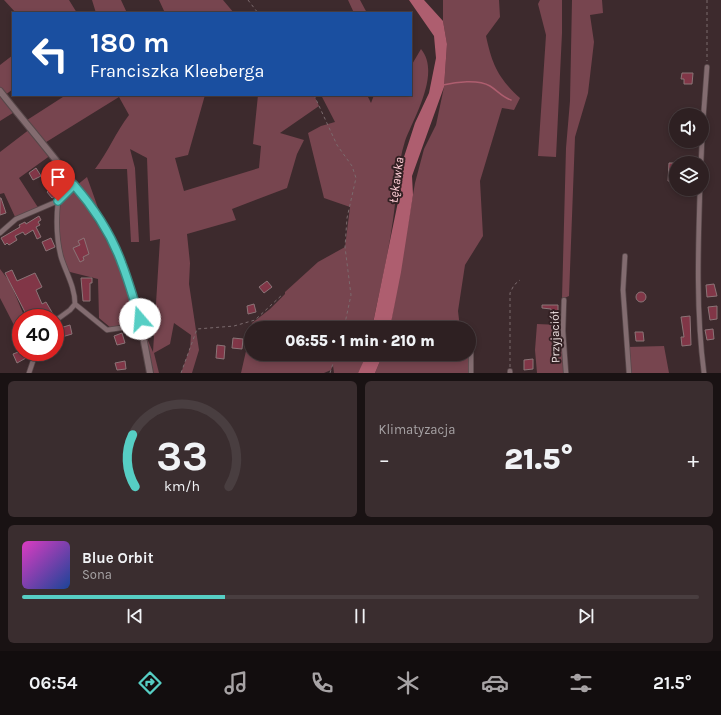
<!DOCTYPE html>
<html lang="pl">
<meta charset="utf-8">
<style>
:root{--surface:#2e2022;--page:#3a2d2f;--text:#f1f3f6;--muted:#a7a3a5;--line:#493e40;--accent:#56cec4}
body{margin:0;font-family:Karla,sans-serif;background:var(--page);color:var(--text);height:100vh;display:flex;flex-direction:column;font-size:15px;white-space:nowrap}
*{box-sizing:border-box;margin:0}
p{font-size:13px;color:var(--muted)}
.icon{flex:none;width:22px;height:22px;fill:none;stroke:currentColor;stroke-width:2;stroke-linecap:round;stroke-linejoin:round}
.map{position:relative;height:373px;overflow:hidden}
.details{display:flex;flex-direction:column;gap:8px;padding:8px;background:#191213;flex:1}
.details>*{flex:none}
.top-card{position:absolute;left:12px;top:12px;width:400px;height:84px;border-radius:0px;box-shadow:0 2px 6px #0003,0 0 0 1px var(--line);background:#1a4fa0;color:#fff;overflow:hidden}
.tools{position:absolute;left:669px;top:108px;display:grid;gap:8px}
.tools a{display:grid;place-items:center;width:40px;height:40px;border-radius:50%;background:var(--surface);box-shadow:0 2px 6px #0003,0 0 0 1px var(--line);font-size:20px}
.speed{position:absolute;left:12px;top:309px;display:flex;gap:8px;font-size:20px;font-weight:700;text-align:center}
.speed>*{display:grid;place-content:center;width:52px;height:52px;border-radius:50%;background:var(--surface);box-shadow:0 2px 6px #0003,0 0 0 1px var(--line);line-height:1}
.speed .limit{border:6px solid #d22;background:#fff;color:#111}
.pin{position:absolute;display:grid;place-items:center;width:34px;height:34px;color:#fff;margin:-41px -17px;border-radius:50% 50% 50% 0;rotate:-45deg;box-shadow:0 0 4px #0007}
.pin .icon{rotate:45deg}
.me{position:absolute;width:44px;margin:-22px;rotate:342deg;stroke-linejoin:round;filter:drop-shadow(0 0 3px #0008)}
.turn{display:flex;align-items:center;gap:14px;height:84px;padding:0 12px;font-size:18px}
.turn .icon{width:52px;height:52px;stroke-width:2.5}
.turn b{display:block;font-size:28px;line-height:34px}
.big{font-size:30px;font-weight:800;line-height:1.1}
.details .tile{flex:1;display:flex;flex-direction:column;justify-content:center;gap:6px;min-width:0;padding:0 14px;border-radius:6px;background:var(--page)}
.details .dial{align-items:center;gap:0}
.dial svg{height:104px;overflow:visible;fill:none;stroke:var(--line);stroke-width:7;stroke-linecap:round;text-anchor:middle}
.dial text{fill:var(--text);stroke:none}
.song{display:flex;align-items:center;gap:12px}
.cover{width:48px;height:48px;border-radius:6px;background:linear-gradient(135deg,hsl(310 70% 55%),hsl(220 70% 35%))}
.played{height:4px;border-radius:2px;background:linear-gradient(90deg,var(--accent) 30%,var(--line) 30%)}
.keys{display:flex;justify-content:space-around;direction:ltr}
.heat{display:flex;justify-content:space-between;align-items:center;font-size:22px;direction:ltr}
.details .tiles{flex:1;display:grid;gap:8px;grid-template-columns:1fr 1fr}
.tile:last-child{grid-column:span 2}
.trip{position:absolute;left:244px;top:321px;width:232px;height:40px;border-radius:20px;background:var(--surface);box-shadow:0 2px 6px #0003,0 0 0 1px var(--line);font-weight:800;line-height:40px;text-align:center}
.menu{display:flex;height:64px;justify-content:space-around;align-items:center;background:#120d0e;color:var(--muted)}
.menu .icon{width:28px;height:28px}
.menu .current{color:var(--accent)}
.menu b{font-size:18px;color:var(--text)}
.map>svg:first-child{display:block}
</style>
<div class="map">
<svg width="721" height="373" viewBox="0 0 721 373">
<rect width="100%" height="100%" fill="#3d2a2d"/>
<path fill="#77454f" d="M4,0H69L77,13H16Z
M92,0H121L127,13H96Z
M159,0H223L234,13H165Z
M348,0H360L367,13H354Z
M443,0H499L500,17L486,36C492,64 498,78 520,98L514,110L502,108L480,181L483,236L465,265L458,311L460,328H390L415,183L424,149L436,125L444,87L447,44L443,21Z
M540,0H562V33L556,157L538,156L546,35L538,4Z
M572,0H602L603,13L590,15L594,42L588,93L575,137L569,296L562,299L566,148L570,101Z
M421,49C441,73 414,117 405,141C397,166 397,194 393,220C388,256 379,292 372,328H251L252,323L270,309L285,294V292L318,262L345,247L350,207L324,198L308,133L321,126L335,122L321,95H367L371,103L374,95H411V66Z
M13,55V89L4,96L16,111L0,121V65Z
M66,95H205L188,155L175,158L184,191L259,168L261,146L253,144L258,95H314L319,106L280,133L304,140L297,154L287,188L232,209L236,220L187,234L190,263L189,284L199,350L192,373H181L190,348L191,335L174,323L170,344L154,353L159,373H150L141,325L153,352L160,239L150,241L147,158L130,149L135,168L139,242H131L127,169H95C108,152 116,132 129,115L119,97L43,144L51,155L19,178L39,209L16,219L4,193L0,194V152L30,129L24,122Z
M87,177L107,233L122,263L140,319L111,328L99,318L98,279L66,271L56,228L61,198Z
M0,269L10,282L25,318H21V326L16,329L0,298Z
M537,324L560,325L564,373H537L535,350Z
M251,329V354H367V356L358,373H334L333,365L331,370L324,373H241Z
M664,346L669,373H631L627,347Z
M469,348L470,373H375L383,354H469Z"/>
<path fill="#ae5e6f" d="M409,0H424L443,21L447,44L444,87L412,176L413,195L401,272L390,328H372L399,197L403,160L415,123L429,93L436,58L434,36Z
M367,354H383L375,373H358Z"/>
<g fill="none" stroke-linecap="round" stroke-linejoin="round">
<path stroke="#ae5e6f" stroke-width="1.5" d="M443,85C456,82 478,79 490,86C498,91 502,97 511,100"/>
</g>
<path fill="#813647" stroke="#8b7477" d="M682,73H693L692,84H684V79H681Z
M669,163H674V181H668Z
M36,168L41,176L33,180L29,173Z
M53,183L55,186L56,184L61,190L59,192L60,193L52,198L47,192L49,190L47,188Z
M0,198H1L6,213L0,215Z
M39,216L41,220L38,222L40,225L36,227L41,237L37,239L33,230L25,235L23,232L15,236L17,240L9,245L7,243L5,245L1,238L20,227L19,225L25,222L26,224Z
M51,238L55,247L46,251L42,242Z
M84,238L89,254L83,257L84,260L80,262L73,248L80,245L78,241Z
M12,270L17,281L35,273L42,287L36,290L42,304L46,302L53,314L47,318H28L5,273Z
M81,278H92V283H90V301H83Z
M267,281L272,287L264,293L259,287Z
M714,284L717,296L707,297L706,285Z
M636 297a5 5 0 1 1 10 0a5 5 0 1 1-10 0Z
M254,304L256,312L248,314L247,306Z
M542,305H558V317H551V309L542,308Z
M717,306V319L710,320L708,307Z
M690,316L691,345L682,346L681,337H684L681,317Z
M70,325L72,334L55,339V334L61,332L60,328Z
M713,329L714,339L707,340L705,330Z
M635,332H643L644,341H636Z
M122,333L125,343L117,345L114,336Z
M233,338L243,339L242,349L232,348Z
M217,345L225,346L224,359L216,358Z
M21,351L26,358L17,363L13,354Z
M533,359V369L524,370V360Z
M125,361L126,369L117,370L115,363Z"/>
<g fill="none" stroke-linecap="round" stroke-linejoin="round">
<g stroke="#574749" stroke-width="6">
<path id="minor" d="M702,135L707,67
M701,163L702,141
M700,189C698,250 696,312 704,373
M0,233L16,219L58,201
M625,256L623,290L629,373
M564,300L563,331L566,373
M75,304L107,330L141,325
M55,321L70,310L75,304C75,287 66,273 61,257C56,238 56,220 58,201L74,185
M471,351V373
M510,371V373
M29,373L36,352"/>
</g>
<g stroke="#574749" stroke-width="8">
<path id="tertiary" d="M0,91C43,146 92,197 121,261C136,296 143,336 150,373"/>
</g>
<path stroke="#7b6a6d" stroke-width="1" stroke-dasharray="3 3" stroke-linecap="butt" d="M248,0L258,13
M707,0V61
M314,95L337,145L352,166L356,178L347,218L345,247L351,295L344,328
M510,367V293L514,285L520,280
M181,373L197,329L234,326L255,320L283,294
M330,373L336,354"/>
<use href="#minor" stroke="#836c70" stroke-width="4.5"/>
<use href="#tertiary" stroke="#836c70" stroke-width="6"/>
</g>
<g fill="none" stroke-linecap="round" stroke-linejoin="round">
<g stroke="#38867f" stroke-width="10">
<path id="route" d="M58,201L74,185C94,208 112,236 122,264C129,282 134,301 140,319"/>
</g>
<use href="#route" stroke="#56cec4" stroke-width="7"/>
</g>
<g text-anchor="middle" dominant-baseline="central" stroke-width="4" stroke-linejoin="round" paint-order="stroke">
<g font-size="12" fill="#e9dcdd" stroke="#332023">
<text transform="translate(555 337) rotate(-91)">Przyjaciół</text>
</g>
<g font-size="13" font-style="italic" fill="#ffcfd7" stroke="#332023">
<text transform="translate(396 180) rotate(-82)">Łękawka</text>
</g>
</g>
</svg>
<div class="tools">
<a><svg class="icon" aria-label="sound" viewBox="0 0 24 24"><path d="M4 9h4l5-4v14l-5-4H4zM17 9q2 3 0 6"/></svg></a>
<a><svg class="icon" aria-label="layers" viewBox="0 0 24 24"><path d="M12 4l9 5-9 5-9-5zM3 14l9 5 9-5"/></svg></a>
</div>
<div class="speed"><div class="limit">40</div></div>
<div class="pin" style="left:58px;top:201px;background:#d93025"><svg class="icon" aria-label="arrive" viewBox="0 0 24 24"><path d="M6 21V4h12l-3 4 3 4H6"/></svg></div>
<svg class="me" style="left:140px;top:319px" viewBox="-20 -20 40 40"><circle r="19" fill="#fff"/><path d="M0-13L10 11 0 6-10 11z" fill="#56cec4"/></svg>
<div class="trip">06:55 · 1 min · 210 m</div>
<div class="top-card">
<div class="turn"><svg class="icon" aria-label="left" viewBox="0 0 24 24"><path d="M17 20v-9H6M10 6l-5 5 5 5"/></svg><div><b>180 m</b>Franciszka Kleeberga</div></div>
</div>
</div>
<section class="details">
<div class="tiles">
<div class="tile dial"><svg viewBox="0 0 100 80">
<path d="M14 69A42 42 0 1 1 86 69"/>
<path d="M14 69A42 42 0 0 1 12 29" stroke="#56cec4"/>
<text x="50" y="56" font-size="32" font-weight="700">33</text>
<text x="50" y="72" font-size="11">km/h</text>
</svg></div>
<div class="tile"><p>Klimatyzacja</p>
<div class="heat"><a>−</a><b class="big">21.5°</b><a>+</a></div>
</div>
<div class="tile">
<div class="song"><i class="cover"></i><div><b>Blue Orbit</b><p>Sona</p></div></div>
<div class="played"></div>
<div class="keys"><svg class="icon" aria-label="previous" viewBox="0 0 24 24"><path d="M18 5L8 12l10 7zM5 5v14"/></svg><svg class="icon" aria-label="pause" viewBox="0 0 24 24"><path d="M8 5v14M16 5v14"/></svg><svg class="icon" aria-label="next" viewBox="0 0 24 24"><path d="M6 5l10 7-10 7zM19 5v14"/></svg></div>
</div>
</div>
</section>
<nav class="menu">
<b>06:54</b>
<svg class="icon current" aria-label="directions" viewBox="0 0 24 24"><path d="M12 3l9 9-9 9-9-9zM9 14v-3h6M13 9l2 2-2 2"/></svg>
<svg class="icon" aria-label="music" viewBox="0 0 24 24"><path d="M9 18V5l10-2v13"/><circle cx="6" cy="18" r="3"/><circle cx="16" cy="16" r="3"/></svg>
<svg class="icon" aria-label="phone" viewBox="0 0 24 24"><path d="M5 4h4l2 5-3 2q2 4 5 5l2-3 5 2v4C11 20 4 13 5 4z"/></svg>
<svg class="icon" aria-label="climate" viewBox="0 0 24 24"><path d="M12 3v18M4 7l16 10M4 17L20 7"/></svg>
<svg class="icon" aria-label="car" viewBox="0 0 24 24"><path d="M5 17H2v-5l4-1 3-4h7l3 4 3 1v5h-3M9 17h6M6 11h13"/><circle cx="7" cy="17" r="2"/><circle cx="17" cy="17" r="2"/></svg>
<svg class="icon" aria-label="filters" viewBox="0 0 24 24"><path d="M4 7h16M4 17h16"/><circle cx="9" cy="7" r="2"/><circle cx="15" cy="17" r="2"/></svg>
<b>21.5°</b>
</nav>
